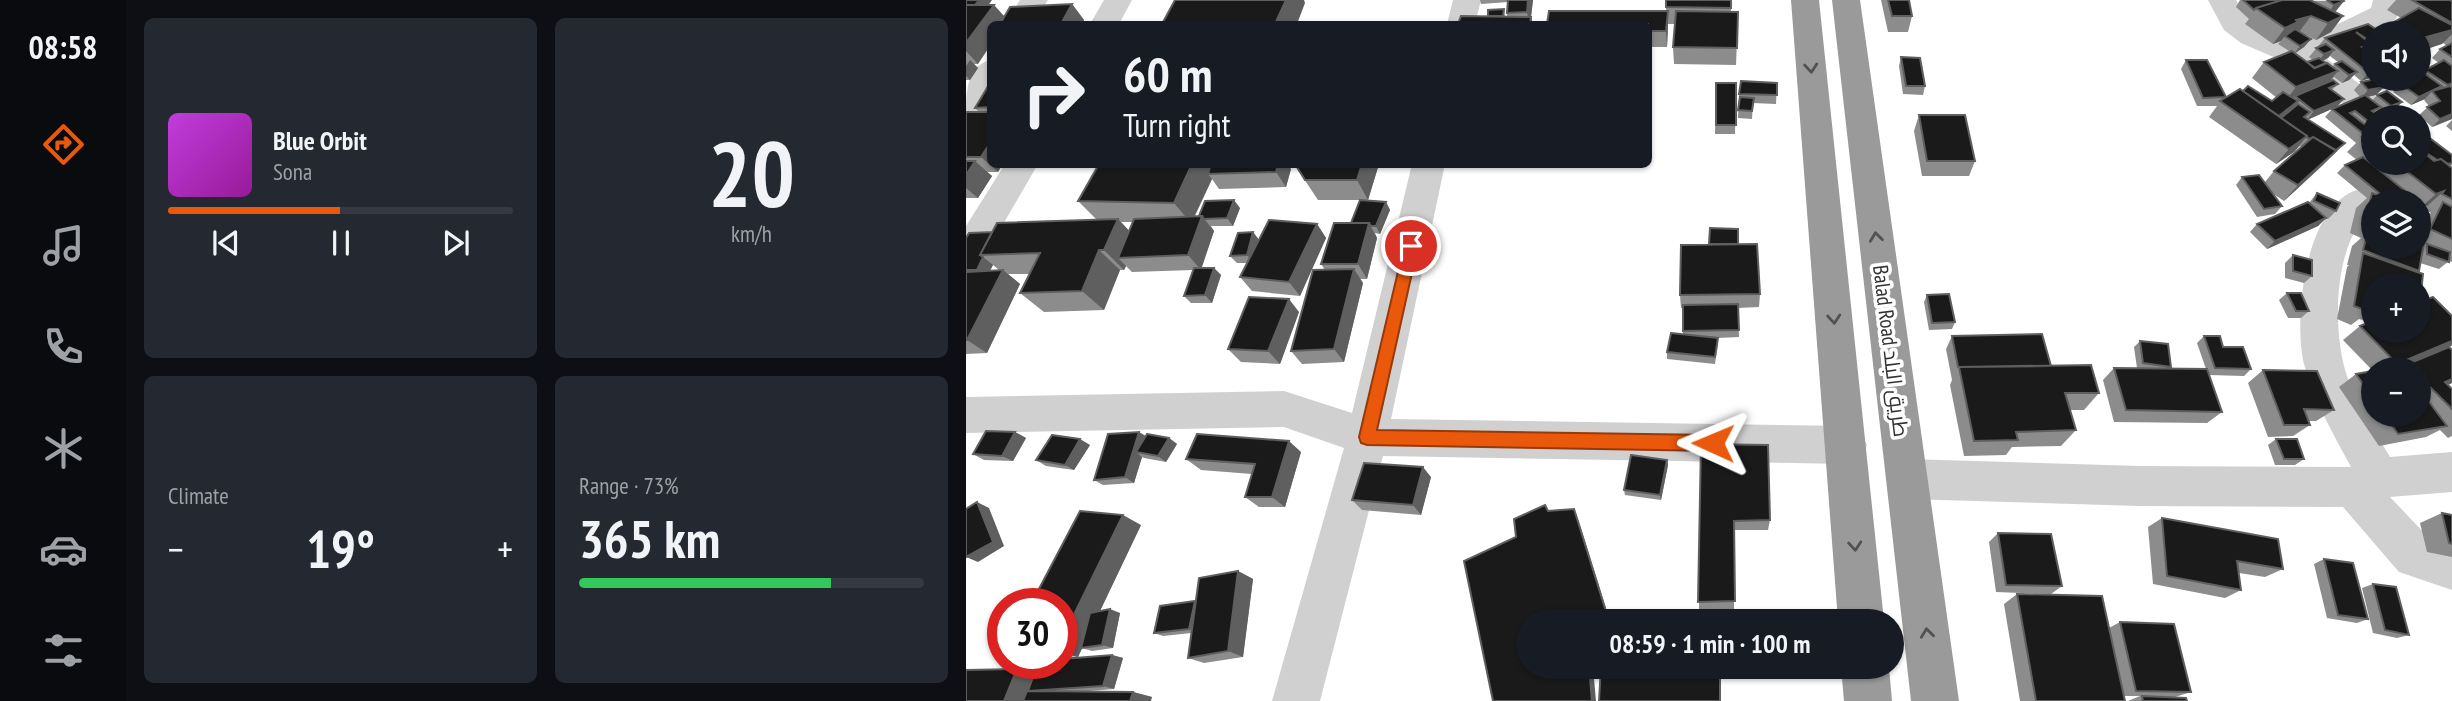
<!DOCTYPE html>
<meta charset="utf-8">
<style>
:root{--surface:#171b24;--page:#242831;--text:#f1f3f6;--muted:#9ea1a6;--line:#363941;--accent:#ea580c}
body{margin:0;font-family:"PT Sans Narrow",Cairo,sans-serif;background:var(--page);color:var(--text);height:100vh;display:flex;flex-direction:column;font-size:26px;white-space:nowrap}
*{box-sizing:border-box;margin:0}
p{font-size:23px;color:var(--muted)}
.icon{flex:none;width:38px;height:38px;fill:none;stroke:currentColor;stroke-width:2;stroke-linecap:round;stroke-linejoin:round}
.map{position:relative;flex:1;overflow:hidden}
.drawer{display:flex;flex-direction:column;gap:18px;padding:18px;background:#0d0f14;width:840px}
.drawer>*{flex:none}
.banner{position:absolute;left:21px;top:21px;width:665px;height:147px;border-radius:10px;box-shadow:0 2px 5px #0004;background:#171b24;color:var(--text);overflow:hidden}
.buttons{position:absolute;left:1395px;top:21px;display:grid;gap:14px}
.buttons a{display:grid;place-items:center;width:70px;height:70px;border-radius:50%;background:var(--surface);box-shadow:0 2px 5px #0004;font-size:35px}
.speed{position:absolute;left:21px;top:588px;display:flex;gap:14px;font-size:35px;font-weight:700;text-align:center}
.speed>*{display:grid;place-content:center;width:91px;height:91px;border-radius:50%;background:var(--surface);box-shadow:0 2px 5px #0004;line-height:1}
.speed .limit{border:10px solid #d22;background:#fff;color:#111}
.pin{position:absolute;display:grid;place-items:center;width:60px;height:60px;color:#fff;margin:-30px;border:4px solid #fff;border-radius:50%;box-shadow:0 2px 7px #0007}
.me{position:absolute;width:77px;margin:-38px;rotate:271deg;stroke-linejoin:round;filter:drop-shadow(0 0 5px #0008)}
.turn{display:flex;align-items:center;gap:24px;height:147px;padding:0 21px;font-size:32px}
.turn .icon{width:91px;height:91px;stroke-width:2.5}
.turn b{display:block;font-size:49px;line-height:60px}
.big{font-size:52px;font-weight:700;line-height:1.1}
.drawer .tile{flex:1;display:flex;flex-direction:column;justify-content:center;gap:10px;min-width:0;padding:0 24px;border-radius:10px;background:var(--page)}
.drawer .dial{align-items:center;gap:0}
.dial b{font-size:91px;line-height:1}
.song{display:flex;align-items:center;gap:21px}
.cover{width:84px;height:84px;border-radius:10px;background:linear-gradient(135deg,hsl(290 70% 55%),hsl(300 70% 35%))}
.played{height:7px;border-radius:4px;background:linear-gradient(90deg,var(--accent) 50%,var(--line) 50%)}
.keys{display:flex;justify-content:space-around;direction:ltr}
.heat{display:flex;justify-content:space-between;align-items:center;font-size:38px;direction:ltr}
.charge{height:10px;border-radius:5px;background:linear-gradient(90deg,#34c759 73%,var(--line) 0)}
.drawer .tiles{flex:1;display:grid;gap:18px;grid-template-columns:repeat(2,1fr)}
.trip{position:absolute;left:550px;top:609px;width:388px;height:70px;border-radius:35px;background:var(--surface);box-shadow:0 2px 5px #0004;font-weight:700;line-height:70px;text-align:center}
main{display:flex;flex:1;min-height:0}
.tab-bar{display:flex;flex-direction:column;width:126px;justify-content:space-around;align-items:center;background:#090b0e;color:var(--muted)}
.tab-bar .icon{width:49px;height:49px}
.tab-bar .current{color:var(--accent)}
.tab-bar b{font-size:32px;color:var(--text)}
.map>svg:first-child{display:block}
</style>
<main>
<nav class="tab-bar">
<b>08:58</b>
<svg class="icon current" aria-label="directions" viewBox="0 0 24 24"><path d="M12 3l9 9-9 9-9-9zM9 14v-3h6M13 9l2 2-2 2"/></svg>
<svg class="icon" aria-label="music" viewBox="0 0 24 24"><path d="M9 18V5l10-2v13"/><circle cx="6" cy="18" r="3"/><circle cx="16" cy="16" r="3"/></svg>
<svg class="icon" aria-label="phone" viewBox="0 0 24 24"><path d="M5 4h4l2 5-3 2q2 4 5 5l2-3 5 2v4C11 20 4 13 5 4z"/></svg>
<svg class="icon" aria-label="climate" viewBox="0 0 24 24"><path d="M12 3v18M4 7l16 10M4 17L20 7"/></svg>
<svg class="icon" aria-label="car" viewBox="0 0 24 24"><path d="M5 17H2v-5l4-1 3-4h7l3 4 3 1v5h-3M9 17h6M6 11h13"/><circle cx="7" cy="17" r="2"/><circle cx="17" cy="17" r="2"/></svg>
<svg class="icon" aria-label="filters" viewBox="0 0 24 24"><path d="M4 7h16M4 17h16"/><circle cx="9" cy="7" r="2"/><circle cx="15" cy="17" r="2"/></svg>
</nav>
<section class="drawer">
<div class="tiles">
<div class="tile">
<div class="song"><i class="cover"></i><div><b>Blue Orbit</b><p>Sona</p></div></div>
<div class="played"></div>
<div class="keys"><svg class="icon" aria-label="previous" viewBox="0 0 24 24"><path d="M18 5L8 12l10 7zM5 5v14"/></svg><svg class="icon" aria-label="pause" viewBox="0 0 24 24"><path d="M8 5v14M16 5v14"/></svg><svg class="icon" aria-label="next" viewBox="0 0 24 24"><path d="M6 5l10 7-10 7zM19 5v14"/></svg></div>
</div>
<div class="tile dial"><b>20</b><p>km/h</p></div>
<div class="tile"><p>Climate</p>
<div class="heat"><a>−</a><b class="big">19°</b><a>+</a></div>
</div>
<div class="tile"><p>Range · 73%</p><b class="big">365 km</b><div class="charge"></div></div>
</div>
</section>
<div class="map">
<svg width="1486" height="701" viewBox="0 0 1486 701">
<rect width="100%" height="100%" fill="#fff"/>
<g fill="none" stroke-linecap="round" stroke-linejoin="round">
<path fill="#d0d0d0" fill-rule="evenodd" d="M54,0H82L66,24H38Z
M138,0H166L153,24H124Z
M487,0H515L509,24H481Z
M1242,0H1270C1285,28 1303,32 1331,44L1405,8L1407,0H1435L1433,13L1429,20L1357,56L1426,109L1431,117H1407V126L1404,125L1331,67L1275,43L1258,30Z
M24,60V93L11,113L0,116C0,93 0,67 24,60Z
M39,164H72L13,266L0,270V226Z
M446,164H479L425,419L880,426L895,432L901,445L895,458L880,464L417,456L354,701H306L378,448L318,427L0,433V397L318,391L386,413Z
M1391,190L1419,201H1407V223L1397,220C1367,254 1367,335 1381,376C1391,405 1409,431 1424,457L1486,452V492L1424,497L1463,538L1486,546V590L1433,572L1377,507L1173,506L941,499L926,493L920,479L926,465L941,459L1173,466L1385,467C1367,434 1348,400 1338,364C1327,319 1339,206 1391,190Z"/>
<path fill="#9a9a9a" fill-rule="evenodd" d="M825,0H853L918,621H872Z
M866,0H894L993,701H945Z
M875,667H923L926,701H878Z"/>
</g>
<path fill="#8c8c8c" fill-rule="evenodd" d="M0,0L28,5L39,17L106,4L118,20L116,24H24L12,64H8L12,68L4,80H0Z
M514,0H567L565,17L567,24H492L522,16L538,9L539,16H541L542,2L515,4Z
M765,0V12H772L770,65L708,64L707,47L709,24H702L701,47H682V24L700,11V7Z
M915,0H943L946,16L942,32H922Z
M1274,0L1378,1L1369,12L1377,16L1365,32L1350,40L1338,34L1345,39L1338,47L1329,53L1341,62L1347,60L1343,57L1359,38L1402,24L1416,33H1407V77L1395,81L1388,75L1383,80L1376,83L1368,77L1363,82L1367,80L1372,84L1366,90L1378,99L1371,107L1394,97L1388,90L1395,82L1410,79L1418,87L1410,95L1401,97L1406,101L1411,95L1421,91L1436,102L1428,110L1417,115L1412,110L1409,113L1415,117H1407V163H1452V140L1461,136L1486,155V165L1485,166L1486,168V262L1483,261L1473,269L1454,263L1453,271L1451,272L1457,274L1454,302L1452,303V285H1407V319L1403,322L1393,319L1385,325L1371,319L1381,267L1383,265H1381L1386,246L1395,238L1384,233L1390,208L1401,198L1371,173L1379,165L1391,160L1381,152L1390,143L1359,117L1366,109L1341,120L1379,143L1318,201L1306,193L1316,206L1309,214L1291,217L1270,185L1276,177L1293,175L1299,182L1308,171L1335,147L1334,146L1328,152L1310,164L1243,117L1251,106H1231L1215,69L1220,60H1241L1260,97L1259,98L1274,89L1277,91L1282,86L1306,101L1311,98L1286,78L1298,62L1323,51L1312,44L1315,41L1307,44L1279,24L1283,19L1270,7ZM1364,56L1372,62L1369,64L1366,67L1361,63L1359,64L1360,63L1357,61L1362,58ZM1439,198L1443,201H1452V208L1461,206L1459,209L1465,213L1463,215L1452,210V247H1407V201H1435Z
M1430,0H1486V119L1466,127L1453,115L1463,106L1458,100L1459,99L1445,105L1427,92L1435,84L1455,75L1459,70L1473,63L1466,58L1474,49L1481,46L1477,43L1452,52V33H1419L1428,22L1435,18L1421,10Z
M935,57L959,86L957,95L937,94L933,66Z
M24,83V164L32,172H21L26,176L12,198H0V112H13L9,108Z
M750,83H770L769,134H749Z
M811,83L810,104L787,103L786,119L772,118L773,94Z
M953,115L1009,161L1003,176H956L948,131Z
M1486,120V131L1480,126Z
M133,164L325,169L320,187L253,189L246,179L229,216L274,208L267,226H245L248,231L235,268H248L255,275L246,303H225L218,296L227,270L166,272L160,266L158,270H154L138,310L78,312L54,293L64,274H42L54,284L21,353L0,354V238L26,232L130,219L112,201ZM155,222H167L163,231ZM27,265L33,270L24,271Z
M328,164H413L402,200H395L420,202L424,210L414,234L409,233L411,238L401,279H394L397,283L378,362L336,364L325,351L359,270L355,264L385,223L394,200H352Z
M1351,193L1370,211L1362,219L1358,217L1360,218L1352,226L1301,249L1284,232L1291,224L1343,203Z
M351,224L360,238L334,296L286,291L274,277L282,263H271L264,256L287,232L293,240Z
M772,244L794,294L793,307L772,308L773,337L752,338V344L749,364L701,359V352L717,334V308H715L714,295Z
M1327,255L1346,276L1338,283L1319,278V263Z
M1321,293L1343,311L1335,318H1322L1313,300Z
M961,295L989,322L986,329L963,330L958,302Z
M333,312L314,364L275,362L262,349Z
M1486,316V345L1437,366L1438,367L1442,364L1486,383L1482,385L1486,389V436L1482,438L1474,430L1460,437L1413,446L1373,387L1390,374L1407,371L1377,340L1394,326ZM1407,369H1452V415H1407Z
M986,336L1085,366L1133,393L1118,410H1103L1110,430L1095,446L1046,447L1040,455L998,456L984,385L986,380L980,349Z
M1238,336L1257,347L1285,369L1278,376L1243,375L1256,412L1241,423L1148,422L1137,380L1148,368H1171L1168,347L1174,341L1205,367L1204,368L1240,369L1231,343Z
M1297,370L1368,410L1350,421H1343L1344,425L1327,436L1302,437L1282,383Z
M49,432L60,438L47,461L18,460L7,454Z
M173,432L180,436L203,438L211,444L200,462L178,458L176,457L168,483L137,485L128,480Z
M1310,439L1338,459L1329,465H1309L1302,445Z
M735,444L804,520L802,530H768V609H733Z
M124,445L108,470L80,466L70,460Z
M335,452L319,507H293L279,497L286,474L235,470L220,459Z
M701,460L702,465L695,500L659,495L658,490Z
M465,477L455,515L396,510L386,500Z
M1476,513L1486,515V557L1461,552L1454,523Z
M1196,518L1317,569L1299,577L1273,573L1275,590L1259,598L1187,584L1182,527Z
M175,525L134,611L154,613L147,648L126,651L116,648L112,657L96,655V604Z
M1032,533L1096,586L1085,594L1030,592L1023,542Z
M1358,559L1402,619L1391,623L1361,618L1348,564Z
M272,571L287,579L277,657L238,663L222,658L225,633L197,636L188,633L229,601L230,602Z
M1407,584L1443,635L1431,638L1407,633L1396,588Z
M1051,594L1143,628L1154,622L1225,692L1209,697L1221,701H1162L1174,696H1158L1159,701H1054L1038,604Z
M146,655L157,658L148,689L110,692H167L186,697L0,701L68,674Z"/>
<path fill="#5f5f5f" d="M13,0H26L14,17L7,8Z
M320,0H338L339,3L331,24H309Z
M562,0H567L565,17L567,24H563L561,12Z
M1378,1L1365,17L1356,21L1368,5Z
M106,4L118,20L116,24H95Z
M28,5L42,21L40,24H24V46L12,64L0,51V43Z
M702,11V28L701,47L700,31Z
M1345,16L1333,32L1318,37L1315,41L1307,44L1319,28L1330,20Z
M1377,16L1365,32L1350,40L1362,23Z
M1486,30V34L1476,44L1452,52V43L1457,38Z
M1345,39L1338,47L1328,54L1334,46Z
M1368,50L1362,58L1351,63L1358,54Z
M4,60L12,68L4,80L0,76V66Z
M1372,71L1358,88L1329,96L1326,100L1318,103L1330,87Z
M1407,71V77L1395,81L1403,73Z
M1391,72L1383,80L1376,83L1383,75Z
M1476,86L1468,94L1466,91L1459,99L1445,105L1453,97Z
M1418,87L1410,95L1395,98L1402,90Z
M1378,99L1370,107L1341,120L1348,111Z
M1332,101L1325,110L1305,126L1312,117Z
M1436,102L1428,110L1417,115L1425,106Z
M1486,114V119L1466,127L1474,119Z
M1341,136L1328,152L1310,164L1323,149Z
M24,143V164H37L32,172L15,157Z
M1379,143L1356,166L1318,201L1332,185Z
M9,161L26,176L12,198L0,188V175Z
M226,164H253L242,174L246,179L225,223L208,203Z
M312,164H322L325,169L320,187L310,172Z
M396,164H413L402,200L391,180Z
M1478,191L1461,206L1453,209L1470,194Z
M1443,194L1435,201H1428Z
M268,200L274,208L267,226L261,218Z
M420,202L424,210L414,234L410,226Z
M236,216L248,231L235,270L222,255Z
M1360,218L1352,226L1301,249L1309,241Z
M152,219L171,239L152,258L160,266L158,270L138,250Z
M403,223L411,238L401,279L392,264Z
M351,224L360,238L334,296L323,282Z
M287,232L293,240L287,262L281,255Z
M133,250L154,270L138,310L116,291Z
M17,257L27,265L20,277L11,270Z
M248,268L255,275L246,303L239,295Z
M388,269L397,283L378,362L368,349Z
M37,270L54,284L21,353L1,340Z
M323,299L333,312L314,364L302,351Z
M1486,341V345L1484,347L1430,369H1423L1431,364Z
M1486,379V383L1468,391L1479,382Z
M49,432L60,438L47,461L36,456Z
M173,432L182,438L170,452L176,457L168,483L159,477Z
M203,438L211,444L200,462L192,456Z
M114,439L124,445L108,470L99,465Z
M323,441L335,452L319,507L306,497Z
M701,460L702,465L695,500L694,495Z
M457,467L465,477L455,515L447,505Z
M11,502L23,508L38,546L12,562L0,557Z
M608,509L613,522L644,621H643Z
M157,515L175,525L112,657L96,652V639Z
M272,571L287,579L277,657L262,651Z
M229,601L237,605L232,632L223,629Z
M144,609L154,613L147,648L136,645Z
M146,655L157,658L148,689L137,686Z
M623,667H627L630,701H626Z
M51,669L74,675L63,701H38Z
M167,692L186,697L185,701H164Z"/>
<path fill="#1a1a1a" stroke="#5f5f5f" stroke-width="2" d="M0,0H13L9,5H0Z
M209,0H320L309,24H196Z
M542,0H562L561,12L541,13Z
M700,0H765V8L700,7Z
M922,0H943L946,16H926Z
M1277,0H1316L1290,8L1288,10Z
M1316,0H1344L1377,16L1362,23L1345,16L1330,20L1332,22L1319,28L1290,8Z
M1361,0H1377L1378,1L1368,5Z
M1446,0H1484L1486,1V23Z
M106,4L95,24H34L44,7Z
M0,5H28L0,43Z
M1453,8L1486,25V30L1457,38L1452,36V33H1448L1428,22Z
M538,9L537,16H522V10Z
M583,11H702L700,31H682V24H581Z
M710,11L772,12L771,48L707,47Z
M495,16L565,17L564,24H492Z
M1402,24L1416,33H1407V43L1390,32L1405,44L1396,47L1407,55V71L1403,73L1359,38Z
M1329,29L1345,39L1334,46L1319,36Z
M1486,43V57L1474,49Z
M1360,44L1368,50L1358,54L1350,48Z
M1326,51L1349,68L1361,63L1372,71L1330,87L1298,62Z
M935,57L954,58L959,86H940Z
M1353,58L1360,63L1348,68L1341,62Z
M1220,60H1241L1260,97L1237,98Z
M1478,60L1486,66V83L1482,85L1459,70Z
M1376,61L1391,72L1383,75L1369,64Z
M1458,73L1476,86L1453,97L1435,84L1446,79H1452V76Z
M1410,79L1418,87L1402,90L1395,82Z
M1367,80L1372,84L1363,88L1378,99L1348,111L1329,96Z
M775,81L811,83V95L773,94Z
M24,83V107L9,108Z
M750,83H770V125H750Z
M1282,86L1306,101L1317,92L1332,101L1313,116L1277,91Z
M1484,86L1486,88V114L1474,119L1461,107L1474,101L1466,91Z
M1274,89L1341,136L1323,149L1254,101Z
M1421,91L1436,102L1425,106L1411,95Z
M1399,95L1415,107L1406,111L1415,117H1407V125L1389,111L1384,113L1407,131L1399,135L1366,109Z
M774,97L788,98L786,111L772,110Z
M1332,104L1344,112L1338,117L1379,143L1370,150L1347,137L1344,139L1340,137L1341,136L1315,118Z
M0,112H24V143L15,157H0Z
M953,115H999L1009,161H961Z
M1407,132V145L1396,137Z
M1461,136L1486,155V163L1482,164L1475,159L1471,160L1452,147V140Z
M1347,137L1370,151L1332,185L1308,171Z
M1452,148L1468,161L1475,159L1486,168V199L1476,194L1478,191L1470,194L1430,163H1452Z
M1397,157L1443,194L1428,201L1419,198L1379,165Z
M0,161H9L0,175Z
M133,164H226L208,203L112,201Z
M245,164H312L310,172L242,174Z
M329,164H396L391,180H339Z
M1293,175L1316,206L1298,209L1276,177Z
M1351,193L1374,203L1370,211L1348,201Z
M1406,193L1428,201H1407V221L1400,219Z
M268,200L261,218L238,219L236,216H233L239,201Z
M394,200L420,202L410,226H405L403,223H385Z
M1342,202L1360,218L1309,241L1291,224Z
M1477,202L1486,207V239L1464,229Z
M1452,210L1463,214L1453,271L1397,250L1402,232L1407,233V247H1452Z
M236,216L222,255L152,258L168,219Z
M152,219L138,250H133L116,291L54,293L74,253L14,255L31,223Z
M303,220L351,224L323,282L274,277Z
M368,223H403L392,264H355Z
M744,228L772,229V244H743Z
M26,232L14,255L17,257L11,270H0V238L3,233Z
M287,232L281,255L264,256L272,233Z
M791,244L794,294L714,295L715,245Z
M1461,244L1484,252L1483,262L1461,254Z
M1397,253L1457,274L1454,302L1452,301V285H1407V304L1403,303L1402,311L1388,306Z
M1327,255L1346,260V276L1327,271Z
M228,268H248L239,295L218,296Z
M388,269L368,349L325,351L347,270Z
M37,270L1,340H0V272Z
M1321,293H1335L1343,311H1330Z
M983,294L989,322L966,323L961,295Z
M283,297L323,299L302,351L262,349Z
M1467,297L1486,316V341L1431,364L1394,326L1407,321V331H1452V303Z
M772,304L773,330L717,331V305Z
M705,333L752,338L749,357L701,352Z
M1076,334L1085,366L992,367L986,336Z
M1238,336H1254L1257,347H1277L1285,369L1249,368Z
M1174,341L1202,344L1205,367L1177,363Z
M1483,347L1486,350V379L1479,382L1486,389V409L1452,375V369H1447L1442,364Z
M1125,365L1133,393H1099L1110,430L1050,432L1052,440L1008,441L993,367Z
M1437,366L1439,369H1417Z
M1148,368L1241,369L1256,412L1160,410Z
M1297,370L1351,371L1368,410L1338,409L1344,425H1318Z
M1407,371V398L1390,374Z
M1452,387L1481,426L1432,434L1419,415H1452Z
M20,431L49,432L36,456L7,454Z
M173,432L159,477L128,480L142,434Z
M181,434L203,438L192,456L170,452Z
M231,434L323,441L306,497H279L289,464L220,459Z
M86,435L114,439L99,465L70,460Z
M1310,439H1331L1338,459H1318Z
M735,444L802,445L804,520L768,521L769,601L732,602Z
M665,455L701,460L694,495L658,490Z
M398,463L457,467L447,505L386,500Z
M11,502L27,542L0,557V509Z
M579,505L582,511L608,509L643,621H562V667H623L626,701H527L498,561L550,537L548,519Z
M114,511L157,515L96,639V604H65Z
M1476,513L1486,515V544L1483,543Z
M1196,518L1312,539L1317,569L1271,561L1275,590L1201,576Z
M1032,533L1085,534L1096,586L1040,585Z
M1358,559L1387,563L1402,619L1372,615Z
M272,571L262,651L222,658L233,578Z
M1407,584L1430,587L1443,635L1419,630Z
M1051,594L1136,596L1159,701H1070Z
M229,601L223,629L188,633L194,606Z
M144,609L136,645L115,648L124,613Z
M1154,622L1208,624L1225,692L1170,691Z
M146,655L137,686L62,691L72,663H96V659Z
M635,667H754V701H633Z
M51,669L38,701H0V670Z
M61,691L167,692L164,701H57Z
M1176,696L1220,698L1221,701H1177Z"/>
<defs><path id="oneway-chevron" d="M-2-3.5L2.5 0L-2 3.5" fill="none" stroke-width="1.6" stroke-linecap="round" stroke-linejoin="round" transform="scale(1.75)"/></defs>
<g stroke="#525252">
<use href="#oneway-chevron" transform="translate(845 68) rotate(85)"/>
<use href="#oneway-chevron" transform="translate(910 237) rotate(-97)"/>
<use href="#oneway-chevron" transform="translate(868 319) rotate(85)"/>
<use href="#oneway-chevron" transform="translate(889 546) rotate(85)"/>
<use href="#oneway-chevron" transform="translate(961 633) rotate(-97)"/>
</g>
<path fill="#ea580c" stroke="#983908" stroke-width="2" d="M445,241L452,246L411,430L747,435L753,437L755,443L753,448L747,451L401,445L395,443L393,437L438,246Z"/>
<g text-anchor="middle" dominant-baseline="central" stroke-width="7" stroke-linejoin="round" paint-order="stroke">
<g font-size="21" fill="#333" stroke="#fff">
<text transform="translate(925 351) rotate(83)">Balad Road طريق البلد</text>
</g>
</g>
</svg>
<div class="buttons">
<a><svg class="icon" aria-label="sound" viewBox="0 0 24 24"><path d="M4 9h4l5-4v14l-5-4H4zM17 9q2 3 0 6"/></svg></a>
<a><svg class="icon" aria-label="search" viewBox="0 0 24 24"><circle cx="10" cy="10" r="6"/><path d="M15 15l6 6"/></svg></a>
<a><svg class="icon" aria-label="layers" viewBox="0 0 24 24"><path d="M12 4l9 5-9 5-9-5zM3 14l9 5 9-5"/></svg></a>
<a>+</a>
<a>−</a>
</div>
<div class="speed"><div class="limit">30</div></div>
<div class="pin" style="left:445px;top:246px;background:#d93025"><svg class="icon" aria-label="arrive" viewBox="0 0 24 24"><path d="M6 21V4h12l-3 4 3 4H6"/></svg></div>
<svg class="me" style="left:747px;top:443px" viewBox="-20 -20 40 40"><path d="M0-17L14 15 0 8-14 15z" fill="#ea580c" stroke="#fff" stroke-width="4"/></svg>
<div class="trip">08:59 · 1 min · 100 m</div>
<div class="banner">
<div class="turn"><svg class="icon" aria-label="right" viewBox="0 0 24 24"><path d="M7 20v-9h11M14 6l5 5-5 5"/></svg><div><b>60 m</b>Turn right</div></div>
</div>
</div>
</main>
